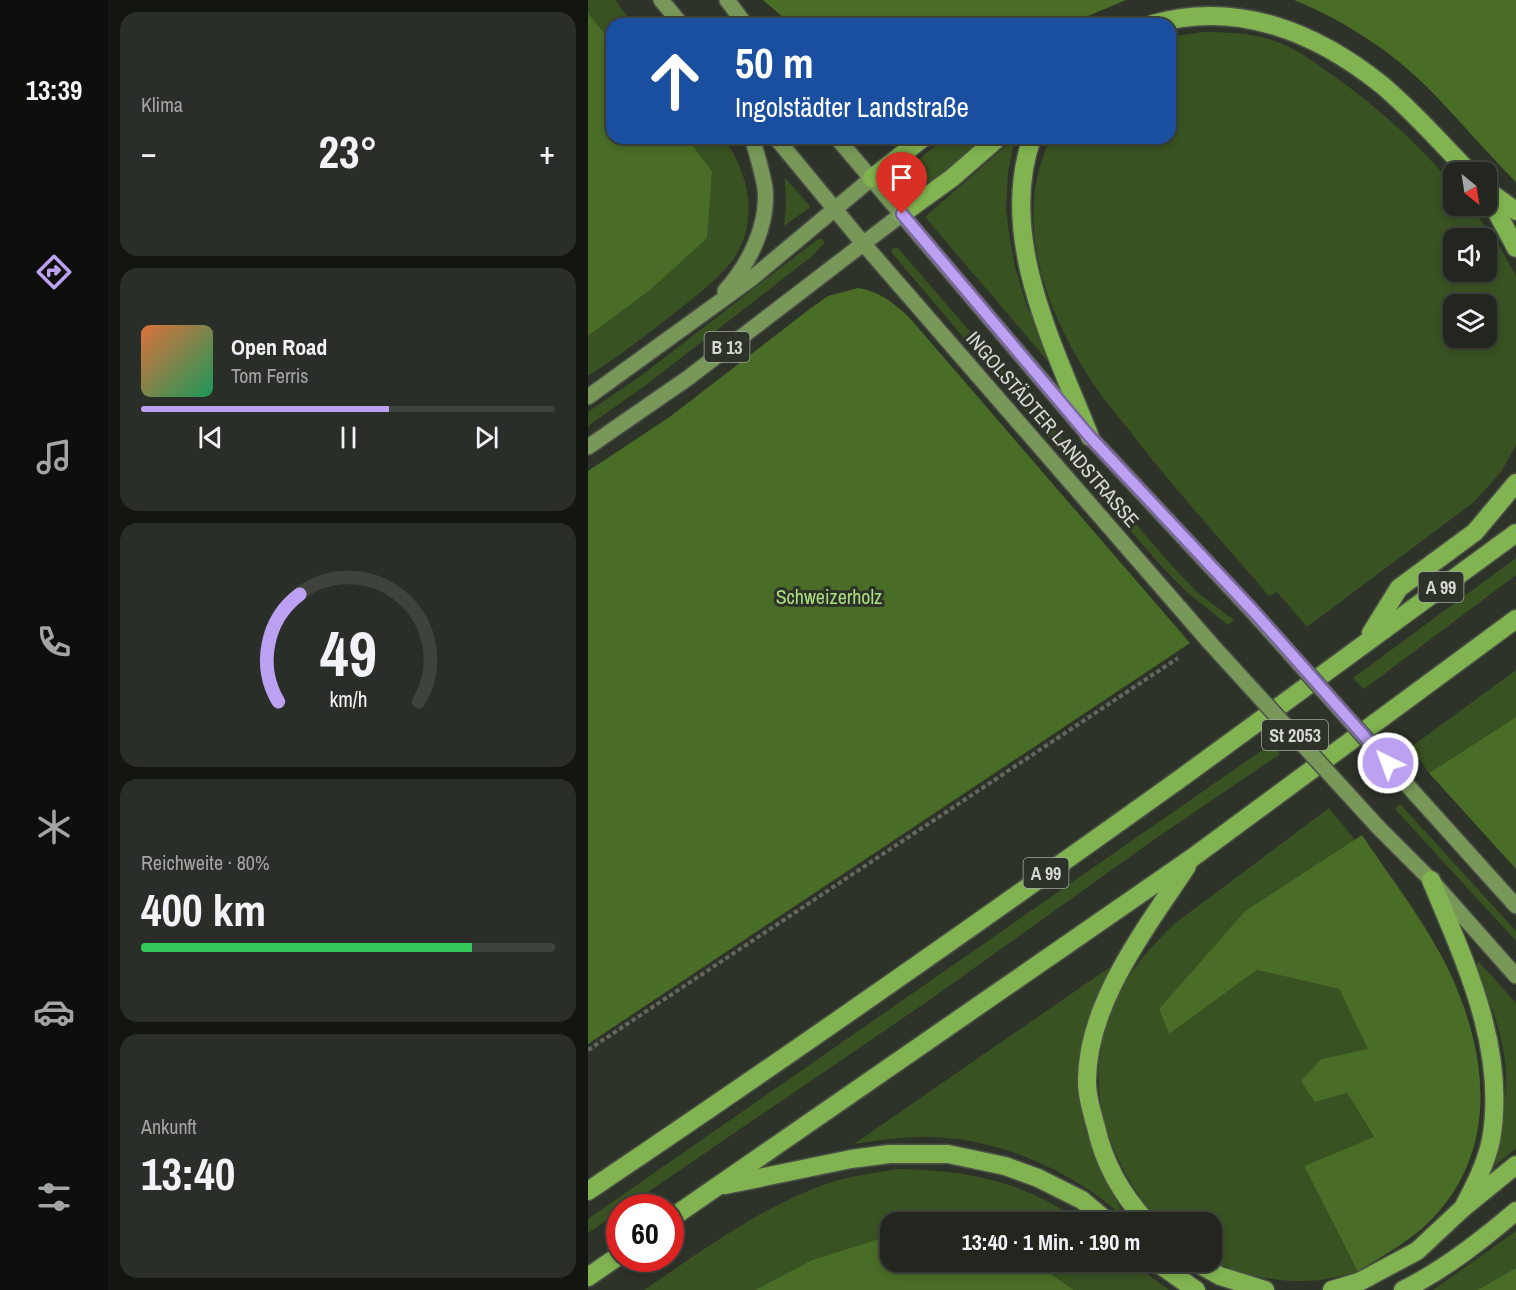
<!DOCTYPE html>
<html lang="de">
<meta charset="utf-8">
<style>
:root{--surface:#22261f;--page:#2a2e28;--text:#f1f3f6;--muted:#a2a5a4;--line:#3f433d;--accent:#bca0f2}
body{margin:0;font-family:"Archivo Narrow",sans-serif;background:var(--page);color:var(--text);height:100vh;display:flex;flex-direction:column;font-size:22px;white-space:nowrap}
*{box-sizing:border-box;margin:0}
p{font-size:20px;color:var(--muted)}
.icon{flex:none;width:33px;height:33px;fill:none;stroke:currentColor;stroke-width:2;stroke-linecap:round;stroke-linejoin:round}
.map{position:relative;flex:1;overflow:hidden}
.drawer{display:flex;flex-direction:column;gap:12px;padding:12px;background:#131511;width:480px}
.drawer>*{flex:none}
.guide{position:absolute;left:18px;top:18px;width:570px;height:126px;border-radius:18px;box-shadow:0 3px 9px #0003,0 0 0 2px var(--line);background:#1a4fa0;color:#fff;overflow:hidden}
.needle{width:39px;rotate:150deg}
.controls{position:absolute;left:855px;top:162px;display:grid;gap:12px}
.controls a{display:grid;place-items:center;width:54px;height:54px;border-radius:12px;background:var(--surface);box-shadow:0 3px 9px #0003,0 0 0 2px var(--line);font-size:30px}
.speed{position:absolute;left:18px;top:1194px;display:flex;gap:12px;font-size:30px;font-weight:700;text-align:center}
.speed>*{display:grid;place-content:center;width:78px;height:78px;border-radius:50%;background:var(--surface);box-shadow:0 3px 9px #0003,0 0 0 2px var(--line);line-height:1}
.speed .limit{border:9px solid #d22;background:#fff;color:#111}
.pin{position:absolute;display:grid;place-items:center;width:51px;height:51px;color:#fff;margin:-62px -26px;border-radius:50% 50% 50% 0;rotate:-45deg;box-shadow:0 0 6px #0007}
.pin .icon{rotate:45deg}
.me{position:absolute;width:66px;margin:-33px;rotate:318deg;stroke-linejoin:round;filter:drop-shadow(0 0 4px #0008)}
.turn{display:flex;align-items:center;gap:21px;height:126px;padding:0 30px;font-size:27px}
.turn .icon{width:78px;height:78px;stroke-width:2.5}
.turn b{display:block;font-size:42px;line-height:51px}
.big{font-size:45px;font-weight:700;line-height:1.1}
.drawer .widget{flex:1;display:flex;flex-direction:column;justify-content:center;gap:9px;min-width:0;padding:0 21px;border-radius:18px;background:var(--page)}
.drawer .dial{align-items:center;gap:0}
.dial svg{height:156px;overflow:visible;fill:none;stroke:var(--line);stroke-width:7;stroke-linecap:round;text-anchor:middle}
.dial text{fill:var(--text);stroke:none}
.song{display:flex;align-items:center;gap:18px}
.cover{width:72px;height:72px;border-radius:9px;background:linear-gradient(135deg,hsl(20 70% 55%),hsl(150 70% 35%))}
.played{height:6px;border-radius:3px;background:linear-gradient(90deg,var(--accent) 60%,var(--line) 60%)}
.keys{display:flex;justify-content:space-around;direction:ltr}
.heat{display:flex;justify-content:space-between;align-items:center;font-size:33px;direction:ltr}
.charge{height:9px;border-radius:4px;background:linear-gradient(90deg,#34c759 80%,var(--line) 0)}
.trip{position:absolute;left:292px;top:1212px;width:342px;height:60px;border-radius:18px;background:var(--surface);box-shadow:0 3px 9px #0003,0 0 0 2px var(--line);font-weight:700;line-height:60px;text-align:center}
main{display:flex;flex:1;min-height:0}
.menu{display:flex;flex-direction:column;width:108px;justify-content:space-around;align-items:center;background:#0e0f0c;color:var(--muted)}
.menu .icon{width:42px;height:42px}
.menu .active{color:var(--accent)}
.menu b{font-size:27px;color:var(--text)}
.map>svg:first-child{display:block}
</style>
<main>
<nav class="menu">
<b>13:39</b>
<svg class="icon active" aria-label="directions" viewBox="0 0 24 24"><path d="M12 3l9 9-9 9-9-9zM9 14v-3h6M13 9l2 2-2 2"/></svg>
<svg class="icon" aria-label="music" viewBox="0 0 24 24"><path d="M9 18V5l10-2v13"/><circle cx="6" cy="18" r="3"/><circle cx="16" cy="16" r="3"/></svg>
<svg class="icon" aria-label="phone" viewBox="0 0 24 24"><path d="M5 4h4l2 5-3 2q2 4 5 5l2-3 5 2v4C11 20 4 13 5 4z"/></svg>
<svg class="icon" aria-label="climate" viewBox="0 0 24 24"><path d="M12 3v18M4 7l16 10M4 17L20 7"/></svg>
<svg class="icon" aria-label="car" viewBox="0 0 24 24"><path d="M5 17H2v-5l4-1 3-4h7l3 4 3 1v5h-3M9 17h6M6 11h13"/><circle cx="7" cy="17" r="2"/><circle cx="17" cy="17" r="2"/></svg>
<svg class="icon" aria-label="filters" viewBox="0 0 24 24"><path d="M4 7h16M4 17h16"/><circle cx="9" cy="7" r="2"/><circle cx="15" cy="17" r="2"/></svg>
</nav>
<section class="drawer">
<div class="widget"><p>Klima</p>
<div class="heat"><a>−</a><b class="big">23°</b><a>+</a></div>
</div>
<div class="widget">
<div class="song"><i class="cover"></i><div><b>Open Road</b><p>Tom Ferris</p></div></div>
<div class="played"></div>
<div class="keys"><svg class="icon" aria-label="previous" viewBox="0 0 24 24"><path d="M18 5L8 12l10 7zM5 5v14"/></svg><svg class="icon" aria-label="pause" viewBox="0 0 24 24"><path d="M8 5v14M16 5v14"/></svg><svg class="icon" aria-label="next" viewBox="0 0 24 24"><path d="M6 5l10 7-10 7zM19 5v14"/></svg></div>
</div>
<div class="widget dial"><svg viewBox="0 0 100 80">
<path d="M14 69A42 42 0 1 1 86 69"/>
<path d="M14 69A42 42 0 0 1 25 14" stroke="#bca0f2"/>
<text x="50" y="56" font-size="32" font-weight="700">49</text>
<text x="50" y="72" font-size="11">km/h</text>
</svg></div>
<div class="widget"><p>Reichweite · 80%</p><b class="big">400 km</b><div class="charge"></div></div>
<div class="widget"><p>Ankunft</p><b class="big">13:40</b></div>
</section>
<div class="map">
<svg width="928" height="1290" viewBox="0 0 928 1290">
<rect width="100%" height="100%" fill="#2e3329"/>
<path fill="#395221" fill-rule="evenodd" d="M0,0H27L45,24H24V44L0,14Z
M615,32C640,32 668,33 692,43C712,51 729,64 747,77C791,108 830,144 865,185L866,206H882L910,244L928,276V445L913,472L886,502L719,627L689,592L681,596C638,546 595,498 554,447C539,426 521,407 507,386C459,315 422,220 463,138H582V37ZM866,238H898V272H866ZM866,304H898V338H866Z
M99,138H135C163,174 172,227 141,265C126,282 107,297 89,311C60,334 31,356 0,376V336L61,291L124,171Z
M357,138H396C381,152 344,193 323,187L317,179V170Z
M427,138L420,173L418,208L421,233L427,267L439,307L463,354L464,366L337,217Z
M197,178L222,206L221,208L196,226L198,207Z
M230,239H234L237,242L223,257L58,385L0,426V412L54,375Z
M306,248H310L584,566L610,593L646,620L640,625L601,594L577,570L445,420L304,253L303,250Z
M928,558V575L776,689L765,678Z
M928,670V717L841,773L823,747Z
M683,744L692,754L564,841L340,1001L38,1207L32,1208L31,1212L0,1233V1219Z
M812,804L928,931V941L807,809Z
M741,808L767,840L657,911L571,1009L581,1034L669,970L751,989L781,1049L733,1059L727,1102L759,1093L786,1138L716,1166L770,1272C758,1275 745,1278 733,1280C698,1284 655,1277 624,1260V1222H572C505,1145 485,1047 552,961C562,948 574,936 586,924Z
M891,962L928,1003V1148L907,1166C913,1135 919,1104 918,1073C916,1035 901,999 887,965Z
M522,967C472,1067 484,1128 540,1221C485,1169 403,1134 326,1137C306,1138 286,1141 266,1144Z
M310,1169C379,1170 436,1181 493,1222H303V1235L224,1260L167,1290H56C114,1251 171,1208 238,1184C261,1176 285,1173 310,1169Z
M928,1231V1268L889,1290H845Z
M445,1262H543L581,1290H486Z"/>
<path fill="#496c26" d="M175,0H538L481,24H203Z
M706,0H928V182C899,153 872,121 843,91C805,52 757,21 706,0Z
M0,13L24,43V138H99L124,171L119,238L61,291L0,336Z
M270,288C291,291 304,302 320,316L602,643L0,1044V471L83,416L223,308L240,296Z
M928,717V869L841,773Z
M774,835C804,880 839,924 862,973C900,1055 911,1149 844,1219C823,1241 795,1255 770,1272L716,1166L786,1137L759,1093L727,1102L713,1081L733,1059L780,1049L751,989L669,970L581,1034L571,1009L657,911Z
M303,1235V1262H445L486,1290H167L224,1260Z
M928,1268V1290H889Z"/>
<g fill="none" stroke-linecap="round" stroke-linejoin="round">
<g stroke="#4b5047" stroke-width="18">
<path id="major" d="M73,0L93,24
M139,0L157,24
M188,138L274,242L623,644
M249,138L502,437L665,612
M137,291C161,264 181,225 177,188C174,171 169,154 164,138
M0,397L163,279L284,178
M0,447L100,378L314,214
M829,796L928,906
M790,827L843,880L928,976"/>
</g>
<g stroke="#4b5047" stroke-width="21">
<path id="highway" d="M565,24C649,0 728,32 794,85C825,111 853,143 881,172
M444,138C409,237 466,346 502,437
M284,178L335,138
M900,191L928,211
M898,192L928,248
M314,214L364,178L410,138
M783,633L811,588L887,532L928,483
M843,880C877,962 919,1049 903,1140C898,1164 886,1187 875,1208
M137,1185L263,1159L301,1154H360L417,1166L450,1178L494,1200L520,1222
M0,1191C201,1056 399,917 596,776C707,695 817,613 928,533
M82,1219L604,858L928,619
M559,1222C534,1195 516,1164 508,1127C504,1113 499,1097 499,1083C498,1004 558,929 599,866
M568,1262L608,1290
M607,1262L632,1276L677,1290
M0,1277L32,1255
M744,1290L771,1282L829,1251L875,1208L928,1165
M815,1290C856,1270 893,1241 928,1211"/>
</g>
<path stroke="#63685f" stroke-width="4" stroke-dasharray="4.5 3" stroke-linecap="butt" d="M0,1050L590,658"/>
<use href="#major" stroke="#779858" stroke-width="15"/>
<use href="#highway" stroke="#81b450" stroke-width="18"/>
<g stroke="#4b5047" stroke-width="18" stroke-linecap="butt">
<path id="major-bridge" d="M665,612L829,796
M623,644L790,827"/>
</g>
<use href="#major-bridge" stroke="#779858" stroke-width="15"/>
</g>
<g fill="none" stroke-linecap="round" stroke-linejoin="round">
<g stroke="#7a689d" stroke-width="15">
<path id="route" d="M314,214L502,437L666,612L800,763"/>
</g>
<use href="#route" stroke="#bca0f2" stroke-width="10"/>
</g>
<g text-anchor="middle" dominant-baseline="central" stroke-width="6" stroke-linejoin="round" paint-order="stroke">
<g fill="#2e3329" stroke="#a3a7a0" stroke-width="1.5">
<rect x="116.5" y="332" width="45" height="30" rx="4.5"/>
<rect x="830.5" y="572" width="45" height="30" rx="4.5"/>
<rect x="674" y="720" width="66" height="30" rx="4.5"/>
<rect x="435.5" y="858" width="45" height="30" rx="4.5"/>
</g>
<g font-size="18" font-weight="bold" fill="#d5d9d3">
<text x="139" y="347">B 13</text>
<text x="853" y="587">A 99</text>
<text x="707" y="735">St 2053</text>
<text x="458" y="873">A 99</text>
</g>
<g font-size="20" fill="#d5d9d3" stroke="#2e3329">
<text transform="translate(465 429) rotate(49)">INGOLSTÄDTER LANDSTRASSE</text>
</g>
<g font-size="20" fill="#acdf7f" stroke="#2e3329">
<text x="241" y="596">Schweizerholz</text>
</g>
</g>
</svg>
<div class="controls">
<a><svg class="needle" viewBox="-14 -14 28 28"><path d="M0-13l5 13h-10z" fill="#e53935"/><path d="M0 13l5-13h-10z" fill="#a2a5a4"/></svg></a>
<a><svg class="icon" aria-label="sound" viewBox="0 0 24 24"><path d="M4 9h4l5-4v14l-5-4H4zM17 9q2 3 0 6"/></svg></a>
<a><svg class="icon" aria-label="layers" viewBox="0 0 24 24"><path d="M12 4l9 5-9 5-9-5zM3 14l9 5 9-5"/></svg></a>
</div>
<div class="speed"><div class="limit">60</div></div>
<div class="pin" style="left:314px;top:214px;background:#d93025"><svg class="icon" aria-label="arrive" viewBox="0 0 24 24"><path d="M6 21V4h12l-3 4 3 4H6"/></svg></div>
<svg class="me" style="left:800px;top:763px" viewBox="-20 -20 40 40"><circle r="17" fill="#bca0f2" stroke="#fff" stroke-width="3"/><path d="M0-11L8 9 0 5-8 9z" fill="#fff"/></svg>
<div class="trip">13:40 · 1 Min. · 190 m</div>
<div class="guide">
<div class="turn"><svg class="icon" aria-label="ahead" viewBox="0 0 24 24"><path d="M12 20V5M6 11l6-6 6 6"/></svg><div><b>50 m</b>Ingolstädter Landstraße</div></div>
</div>
</div>
</main>
